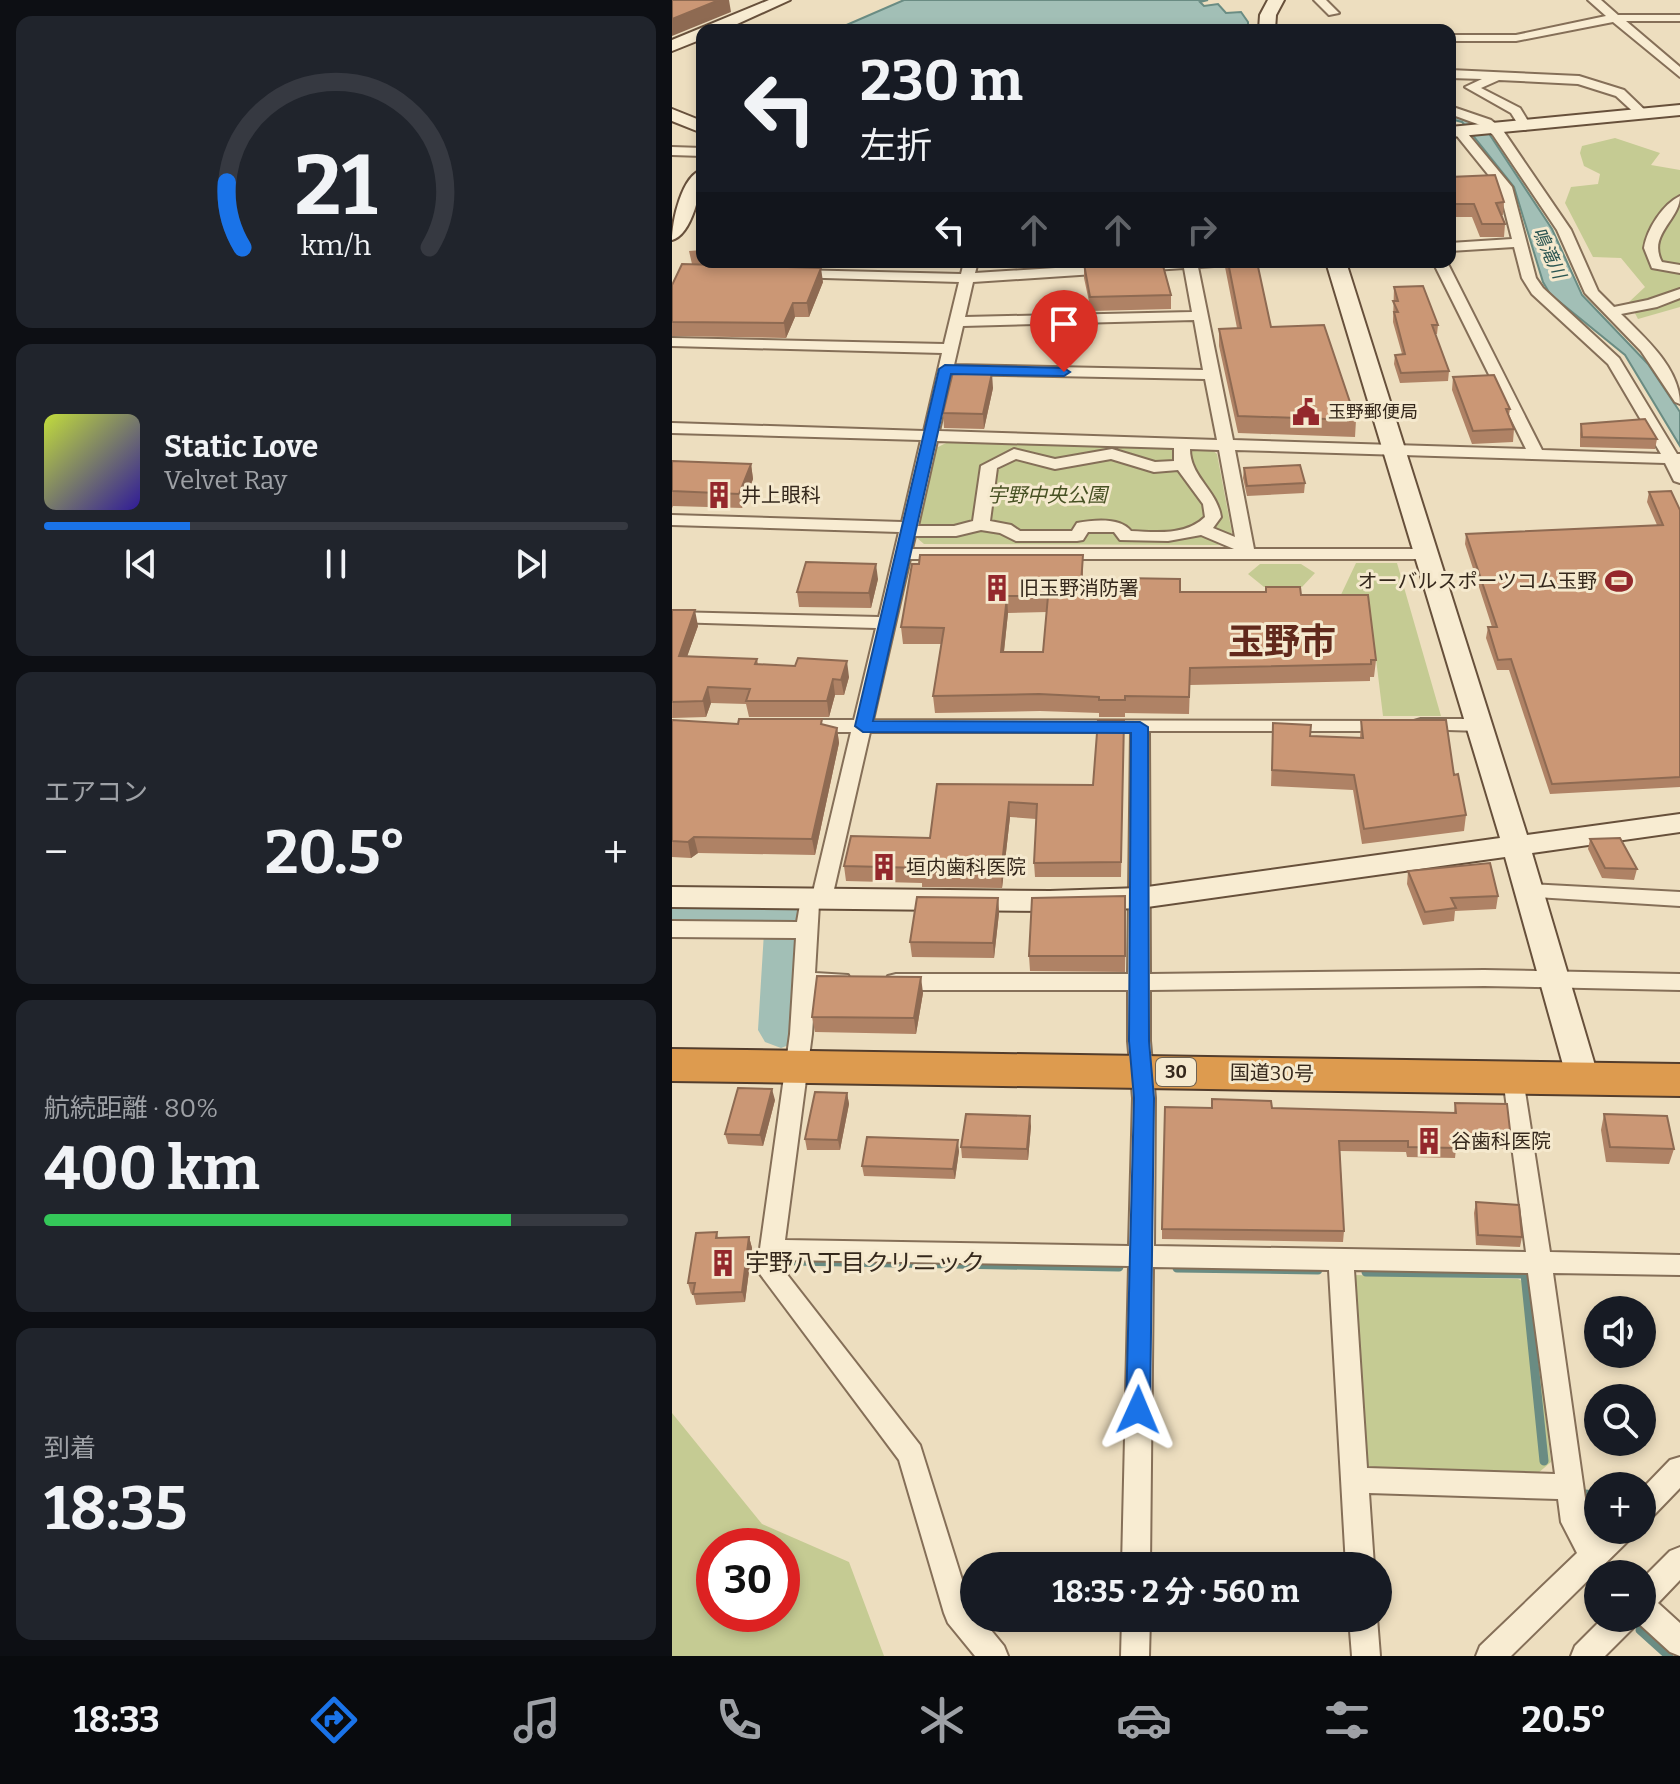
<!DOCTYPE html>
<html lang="ja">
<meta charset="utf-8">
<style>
:root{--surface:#171b24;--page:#20242c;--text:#f1f3f6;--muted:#9ea1a6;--line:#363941;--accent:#1a73e8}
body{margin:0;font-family:Bitter,"Noto Sans JP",serif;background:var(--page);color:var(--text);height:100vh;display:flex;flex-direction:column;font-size:30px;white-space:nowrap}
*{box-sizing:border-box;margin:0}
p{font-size:26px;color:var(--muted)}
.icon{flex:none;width:44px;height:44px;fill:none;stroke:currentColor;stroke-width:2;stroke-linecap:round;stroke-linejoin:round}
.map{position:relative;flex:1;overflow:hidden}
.panel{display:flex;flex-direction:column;gap:16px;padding:16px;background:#0d0f14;width:672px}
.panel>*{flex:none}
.guide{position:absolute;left:24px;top:24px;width:760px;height:244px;border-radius:16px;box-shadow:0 4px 12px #0003;background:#171b24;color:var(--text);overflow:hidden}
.fabs{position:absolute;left:912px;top:1296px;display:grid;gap:16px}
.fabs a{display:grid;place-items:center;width:72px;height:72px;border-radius:50%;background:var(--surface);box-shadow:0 4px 12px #0003;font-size:40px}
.speed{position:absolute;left:24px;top:1528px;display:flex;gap:16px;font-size:40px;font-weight:700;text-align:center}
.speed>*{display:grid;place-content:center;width:104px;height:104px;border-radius:50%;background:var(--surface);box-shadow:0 4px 12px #0003;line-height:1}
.speed .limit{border:12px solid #d22;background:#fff;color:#111}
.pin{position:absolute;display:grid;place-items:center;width:68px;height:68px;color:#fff;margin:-82px -34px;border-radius:50% 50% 50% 0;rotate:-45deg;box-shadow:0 0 8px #0007}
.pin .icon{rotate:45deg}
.me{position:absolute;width:88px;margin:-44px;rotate:1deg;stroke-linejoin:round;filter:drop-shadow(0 0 6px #0008)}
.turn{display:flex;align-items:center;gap:28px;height:168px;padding:0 32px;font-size:36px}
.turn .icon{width:104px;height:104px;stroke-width:2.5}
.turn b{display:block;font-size:56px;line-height:68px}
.lanes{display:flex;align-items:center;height:76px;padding:0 32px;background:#0003;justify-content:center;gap:40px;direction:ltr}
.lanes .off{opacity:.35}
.big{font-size:60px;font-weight:700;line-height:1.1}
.panel .widget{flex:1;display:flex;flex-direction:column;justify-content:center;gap:12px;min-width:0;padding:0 28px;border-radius:16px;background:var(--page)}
.panel .dial{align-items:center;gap:0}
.dial svg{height:208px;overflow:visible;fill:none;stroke:var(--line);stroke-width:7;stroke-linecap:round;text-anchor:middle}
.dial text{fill:var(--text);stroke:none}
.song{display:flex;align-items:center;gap:24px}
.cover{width:96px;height:96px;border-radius:12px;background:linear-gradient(135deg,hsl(70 70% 55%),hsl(250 70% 35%))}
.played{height:8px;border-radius:4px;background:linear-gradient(90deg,var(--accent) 25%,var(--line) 25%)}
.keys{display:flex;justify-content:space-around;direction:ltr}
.heat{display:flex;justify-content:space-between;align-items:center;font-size:44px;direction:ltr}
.charge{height:12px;border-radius:6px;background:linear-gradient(90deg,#34c759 80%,var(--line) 0)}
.trip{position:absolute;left:288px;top:1552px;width:432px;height:80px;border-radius:40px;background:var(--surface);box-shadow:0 4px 12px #0003;font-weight:700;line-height:80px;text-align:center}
.tab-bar{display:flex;height:128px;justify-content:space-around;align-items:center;background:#090b0e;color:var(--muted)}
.tab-bar .icon{width:56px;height:56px}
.tab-bar .active{color:var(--accent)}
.tab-bar b{font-size:36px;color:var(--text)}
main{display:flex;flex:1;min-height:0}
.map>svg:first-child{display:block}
</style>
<main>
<section class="panel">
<div class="widget dial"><svg viewBox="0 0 100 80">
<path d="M14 69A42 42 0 1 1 86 69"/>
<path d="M14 69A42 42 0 0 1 8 44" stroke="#1a73e8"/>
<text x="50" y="56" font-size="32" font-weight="700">21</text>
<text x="50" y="72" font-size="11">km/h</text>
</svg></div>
<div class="widget">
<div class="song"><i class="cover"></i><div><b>Static Love</b><p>Velvet Ray</p></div></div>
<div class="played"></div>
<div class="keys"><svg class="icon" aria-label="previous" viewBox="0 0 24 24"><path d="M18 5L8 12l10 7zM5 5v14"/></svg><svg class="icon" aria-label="pause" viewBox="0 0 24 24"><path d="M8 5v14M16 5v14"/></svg><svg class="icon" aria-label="next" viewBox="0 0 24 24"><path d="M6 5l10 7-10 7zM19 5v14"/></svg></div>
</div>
<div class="widget"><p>エアコン</p>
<div class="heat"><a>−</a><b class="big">20.5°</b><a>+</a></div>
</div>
<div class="widget"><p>航続距離 · 80%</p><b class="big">400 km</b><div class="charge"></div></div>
<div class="widget"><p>到着</p><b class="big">18:35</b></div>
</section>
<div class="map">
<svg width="1008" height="1656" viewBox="0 0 1008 1656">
<rect width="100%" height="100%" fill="#eddebf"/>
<path fill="#c5cb93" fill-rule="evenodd" d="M943,138L988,153L979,165L1008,170V307L966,319L957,302L973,287L949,258L921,257L893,203L899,187L926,184L928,174L912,166L908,153L910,146Z
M276,442L539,449L545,454L560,533L546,545L252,544L245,538L264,448Z
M684,563H725L769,716H711L698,610L666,609V601Z
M588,564H629L643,573L630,587H592L576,574Z
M683,1275L846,1279L859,1285L879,1462L865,1474L707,1473L692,1463Z
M0,1413L90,1524L177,1562L212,1656H0ZM110,1546V1614H42V1546Z"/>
<path fill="#a2bfb6" stroke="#6a8c83" stroke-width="2" d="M232,0H536L528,2L532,6L546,4L554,13L569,12L576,22V30H163Z
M778,112L810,123L880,229L910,295L976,364L1008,412V446L953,355L878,294L871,282L842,187L790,122L778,119Z"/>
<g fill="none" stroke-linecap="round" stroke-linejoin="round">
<path stroke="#6a8c83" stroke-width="9" d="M120,1261L447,1267
M505,1268L646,1270
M694,1272L853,1274L872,1461
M913,1494L926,1495
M968,1630L997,1656"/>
<path fill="#a2bfb6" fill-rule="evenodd" d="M0,900H115L131,905L137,916L132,1030L125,1042L109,1048L93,1042L86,1030L92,932H0Z"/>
<g stroke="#856f58" stroke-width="4">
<path id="street" d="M642,0H654L667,13L657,15Z
M916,0H929L946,15H1008V21H954L1008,67V77L941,22L844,41H778V35H844L934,16Z
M778,70L907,76L952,90L978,115L968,118L944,96L906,84L827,80L809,88L848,108L859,126L853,130L849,129L839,113L793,87L810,79L778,78Z
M778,106L819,120L830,129L899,230L926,291L942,307L976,300L1008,289V298L985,307L949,314C973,338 1008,368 1008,404L1003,402L969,351L913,293L885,230L821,135L811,126L778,114Z
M787,127L791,128L840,187L864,278L871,288L947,358L1005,454H1008V483L1002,481L993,463L563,450L582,549H753L762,554L753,559H238L201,720L720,721L722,725L720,729L713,731H477L478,974L812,970L1008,974V990L812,986L478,990V1041L483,1098L482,1246L854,1252L831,1078L834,1072L842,1069L850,1072L878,1252L1008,1255V1275L881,1273L916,1519L925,1534L929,1530H962L958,1539L839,1656H804L808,1646L905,1553L889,1522L886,1499L697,1493L702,1566H674L657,1270L481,1267L478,1566H450L457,1266L111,1260L110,1268L248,1445L302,1618H309L332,1646L336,1656H303L276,1623L272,1613L227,1460L85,1270L118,1034L124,938L0,937V921L125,922L130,893L141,892L179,732H133L124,726L133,720H182L204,628L0,622V612L207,617L227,532L0,525V515L230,522L249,440L0,433V423L252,431L270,353L0,346V338L272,344L287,282L119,277V271L124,270L289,274L292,262H306L303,273L477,262H549L542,266L526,267L561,440L854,449L761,262H775L870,450L989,454L936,364L860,294L850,278L842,247L778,251V243L840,239L827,188L781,131ZM512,268L520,312L293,317L301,282ZM522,320L531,370L282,365L291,326ZM280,374L533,379L545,440L267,431ZM265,441L502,448V461L483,462L440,449L383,459L342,449L309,466L301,521L282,526H246ZM518,449L547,450L563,537L541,528L549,517C545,490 518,477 518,449ZM344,459L383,469L439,459L482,472L506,470L531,504L533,517C514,536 484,532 459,531C448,517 421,520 405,523L400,531H348L339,525L318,521L325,468ZM309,530L328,533L344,541H405L411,540L416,532H442L448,540L496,541L529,535L562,549H240L243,536H284ZM198,732H459L456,974H224L216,976L213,982L216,988L224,990H456V1041L461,1098L457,1246L113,1240L140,1034L143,989L176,987L179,981L176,975L143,973L147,904L157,903L160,898ZM682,1270L856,1273L883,1474L695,1468Z
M0,147L30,148V156L0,155Z
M1008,196C1008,220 975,235 990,262L1008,265V273L980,268L972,248C975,229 991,204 1008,196Z
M749,719H809L818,725L809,731L742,729L740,725L742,721Z
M857,884L1008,892V906L850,896L847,891L850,886Z
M1008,1457V1488L980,1517L970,1521V1489L998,1460Z
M1008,1547V1580L986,1603L1008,1623V1656L998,1652L964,1621L961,1628L933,1656H899L903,1646L931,1618H970V1579L998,1551Z
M450,1618H478L477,1656H449Z
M677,1618H705L708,1656H680Z"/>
</g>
<g stroke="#67503b" stroke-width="4">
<path id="secondary" d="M97,0H118L52,30H30V39L0,51V40Z
M596,0H612L604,15L603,30H587L588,15Z
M1008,105V115L778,137V127Z
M0,109L30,121V133L0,121Z
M30,170C30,188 20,235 0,240C0,221 10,175 30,170Z
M654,262H674L855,835L1008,814V832L860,853L927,1079L922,1088L911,1091L900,1088L895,1079L833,857L468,908L378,911L0,907V887L378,891L468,888L828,838Z"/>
</g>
<g stroke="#533d2c" stroke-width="4">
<path id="highway" d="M0,1049L1008,1064V1096L0,1081Z"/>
</g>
<use href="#street" fill="#f8ecd2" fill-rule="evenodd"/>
<use href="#secondary" fill="#f8ecd2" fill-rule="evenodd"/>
<use href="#highway" fill="#dd9b4f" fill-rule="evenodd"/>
</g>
<path fill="#af8265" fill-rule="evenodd" d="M778,177L832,202L831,215H830L833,224L832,237H808L800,217H778Z
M30,250V262H158L156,268L20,264L17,251Z
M552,262H585L599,327L684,420L683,437L566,433L547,346V329L565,328Z
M412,264L499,295V309L419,311L412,278Z
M151,282L137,317H123L114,338L0,336V285Z
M722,287L766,325L765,334H763L777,371L776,381L728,383L722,364L723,355L730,354L721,322Z
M781,377L838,409L837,415L842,429L841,442L800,444L780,390Z
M321,388L312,429L272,428L271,413Z
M909,424L985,439L983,449L908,447V434Z
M0,461L79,464L81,479L70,508L1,506L0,508Z
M572,468L633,483L632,493L575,496L571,478Z
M977,492L1008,510V787L878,794L837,670H825L814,638L816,627H820L793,544L794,534L985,525L975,502Z
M411,555V584L508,592L629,595L704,660L702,677H698V681L518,685L517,714L453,713V717H427V713L368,711L263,713L261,696L269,644H231L229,627ZM375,612L371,652H332L336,613Z
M206,579L199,608L127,607L125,592Z
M0,610L26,626L15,656L85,659L86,664L177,677L172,695H163L157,717H77L74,704L39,703L34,717L0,718Z
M0,720L66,724L151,725L165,728L167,743L143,855L26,853L19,858L0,857Z
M452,720L449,877H363L362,863L364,819L338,817L330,888L250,887V883L174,881L172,866L258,838L265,784L421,785Z
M689,720L782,775L794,815L792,831L690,844L681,790L599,786L601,723L638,736L688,738Z
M918,839L965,869L962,880L930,878L916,849Z
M736,871L826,896L824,909L783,911L782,921L751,925L735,884Z
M326,898L327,913L322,958L240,957L238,942Z
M454,912L453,972L358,971L357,956Z
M251,993L244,1034L143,1032L140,1017Z
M175,1093L177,1104L168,1150H135L133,1139Z
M103,1100L91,1146L56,1144L53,1134Z
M783,1103L839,1139L837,1149H784L783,1158L735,1157L734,1152L668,1151L672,1231L671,1242L490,1239V1229L600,1108L782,1113Z
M932,1114L1002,1149L997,1164L934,1162L929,1130Z
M359,1126L356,1160L290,1158L289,1147Z
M287,1151L283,1179L192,1176L190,1166Z
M804,1202L850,1237L848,1247L804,1245L802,1213Z
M45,1232L46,1238L77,1237L80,1248L73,1302L24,1305L21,1293L19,1294L16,1283Z"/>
<path fill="#8e6a52" d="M47,0H57L59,12L0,36V19Z
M149,268L151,282L137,317L135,303Z
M121,303L123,317L114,338L112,323Z
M320,373L321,388L312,429L311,414Z
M79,464L81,479L70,508L67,494Z
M204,564L206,579L199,608L197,593Z
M335,596L336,613L330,669L329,652Z
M23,610L26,626L10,671L7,656Z
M175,661L177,677L172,695L169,680Z
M161,679L163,695L157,717L155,701Z
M36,687L39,703L34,717L31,701Z
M165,728L167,743L143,855L140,839Z
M337,802L338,817L330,888L329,873Z
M22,837L26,853L19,858L16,842Z
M326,898L327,913L322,958L321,943Z
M249,977L251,993L244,1034L242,1018Z
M100,1089L103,1100L91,1146L88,1135Z
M175,1093L177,1104L168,1150L166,1140Z
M358,1116L359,1126L356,1160L355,1149Z
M286,1140L287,1151L283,1179L281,1169Z
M77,1237L80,1248L73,1302L70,1292Z"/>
<path fill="#cb9775" stroke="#8e6a52" stroke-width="2" fill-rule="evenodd" d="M0,0H47L0,19Z
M823,175L832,202L824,203L833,224H810L802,204H778V177Z
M440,262H490L499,295L418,297L412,264Z
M556,262H585L599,327L652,325L684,420L566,416L547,329L569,328Z
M10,264L149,268L135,303H121L112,323L0,322V285Z
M751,286L766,325H760L777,371L729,373L723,355L733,354L722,312H726L721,301H726L722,287Z
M281,372L320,373L311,414L271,413Z
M822,375L838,409H834L842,429L801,431L781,377Z
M973,419L985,439L910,437L909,424Z
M0,461L79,464L67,494L0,491Z
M628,465L633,483L575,486L572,468Z
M999,491L1008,510V777L880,784L839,659L826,660L816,627H825L794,534L991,525L977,492Z
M248,555H411L409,584H449L450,578L508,579V592H594V587H628L629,595H696L704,660H699V664L518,668L517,697L453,696V700H427V697L367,694L261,696L272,628L229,627L240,564H247ZM335,596H376L371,652H329Z
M134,562L204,564L197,593L125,592Z
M0,610H23L7,656L85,659L83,664L123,666L126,658L175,661L169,680L161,679L155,701H74L78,689L36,687L31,701L0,702Z
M67,719H150L149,724L165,728L140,839L22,837L16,842L0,841V720L66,724Z
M426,720H452L449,862L362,863L365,804L337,802L329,873L249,872V868L172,866L179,836L258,838L265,784L421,785Z
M689,720H774L782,775L786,774L794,815L692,829L682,775L600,770L601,723L639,725L638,736L691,738Z
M948,838L965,869L933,868L918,839Z
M818,863L826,896L779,898L784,908L753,912L736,871Z
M453,896V956H357L360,898Z
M245,897L326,898L321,943L238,942Z
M145,976L249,977L242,1018L140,1017Z
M66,1088L100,1089L88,1135L53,1134Z
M143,1092L175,1093L166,1140L133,1139Z
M540,1099L599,1101L600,1108L784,1113L783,1103L835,1104L839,1139L784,1138V1148L736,1147V1141H667L672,1231L490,1229L493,1107L540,1108Z
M294,1114L358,1116L355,1149L289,1147Z
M932,1114L995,1116L1002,1149L938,1147Z
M195,1137L286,1140L281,1169L190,1166Z
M804,1202L847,1205L850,1237L806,1235Z
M45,1232L44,1238L77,1237L70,1292L21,1294L23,1283H16L24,1233Z"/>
<path fill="#1a73e8" stroke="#114b97" stroke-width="2" d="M273,365L392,368L398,372L392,376L279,374L201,721L468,722L476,727L477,1041L482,1098L478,1410L475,1418L466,1421L458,1418L454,1410L462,1098L457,1041L459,733L191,732L183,726L267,369Z"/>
<defs>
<g id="civic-bare" transform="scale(2.16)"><path d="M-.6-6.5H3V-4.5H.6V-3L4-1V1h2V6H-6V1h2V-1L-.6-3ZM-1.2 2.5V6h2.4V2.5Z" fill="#94282c" stroke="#f5e9ce" stroke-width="2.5" paint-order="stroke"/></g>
<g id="building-bare" transform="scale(2.16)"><path d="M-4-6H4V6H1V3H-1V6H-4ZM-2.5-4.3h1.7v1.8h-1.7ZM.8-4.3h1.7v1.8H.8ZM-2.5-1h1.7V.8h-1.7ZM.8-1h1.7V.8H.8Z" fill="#94282c" stroke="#f5e9ce" stroke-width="2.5" paint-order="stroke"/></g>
<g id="stadium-bare" transform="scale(2.16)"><path d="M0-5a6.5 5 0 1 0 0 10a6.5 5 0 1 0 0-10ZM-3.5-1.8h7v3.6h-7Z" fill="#94282c" stroke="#f5e9ce" stroke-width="2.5" paint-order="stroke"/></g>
</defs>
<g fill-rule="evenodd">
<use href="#civic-bare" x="634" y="412"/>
<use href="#building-bare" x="47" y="495"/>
<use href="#stadium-bare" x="947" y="581"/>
<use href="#building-bare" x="325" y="588"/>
<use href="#building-bare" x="212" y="867"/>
<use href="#building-bare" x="757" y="1141"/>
<use href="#building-bare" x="51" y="1263"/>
</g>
<g text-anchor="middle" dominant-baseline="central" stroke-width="6" stroke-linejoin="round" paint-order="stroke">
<g font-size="18" font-style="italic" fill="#2b5551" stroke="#f5e9ce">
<text transform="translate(877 253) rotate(65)">鳴滝川</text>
</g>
<g font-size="18" fill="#35281c" stroke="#f5e9ce" text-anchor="start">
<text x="656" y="412">玉野郵便局</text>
</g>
<rect fill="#f5e9ce" stroke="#6f6251" stroke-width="2" x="484" y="1058" width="40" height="28" rx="6"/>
<g font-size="18" font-weight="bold" fill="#35281c">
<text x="504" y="1072">30</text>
</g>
<g font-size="20" fill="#35281c" stroke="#f5e9ce" text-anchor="start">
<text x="69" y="495">井上眼科</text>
<text x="925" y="581" text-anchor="end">オーバルスポーツコム玉野</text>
<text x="347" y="588">旧玉野消防署</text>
<text x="234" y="867">垣内歯科医院</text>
<text x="779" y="1141">谷歯科医院</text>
</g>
<g font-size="20" font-style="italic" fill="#475123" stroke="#f5e9ce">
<text x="375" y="495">宇野中央公園</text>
</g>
<g font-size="20" fill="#35281c" stroke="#f5e9ce">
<text transform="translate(600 1073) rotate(1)">国道30号</text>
</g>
<g font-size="24" fill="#35281c" stroke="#f5e9ce" text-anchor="start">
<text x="73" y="1263">宇野八丁目クリニック</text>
</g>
<g font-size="36" font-weight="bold" fill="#61291c" stroke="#f5e9ce">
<text x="610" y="642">玉野市</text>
</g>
</g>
</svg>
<div class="fabs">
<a><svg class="icon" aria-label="sound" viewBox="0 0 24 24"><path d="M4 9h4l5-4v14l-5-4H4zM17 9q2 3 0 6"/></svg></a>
<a><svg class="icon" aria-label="search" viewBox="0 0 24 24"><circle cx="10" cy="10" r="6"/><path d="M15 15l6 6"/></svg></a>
<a>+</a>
<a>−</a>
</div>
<div class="speed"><div class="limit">30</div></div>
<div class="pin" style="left:392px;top:372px;background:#d93025"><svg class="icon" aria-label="arrive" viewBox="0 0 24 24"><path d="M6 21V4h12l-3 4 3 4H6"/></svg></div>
<svg class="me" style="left:466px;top:1410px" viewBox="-20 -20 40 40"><path d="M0-17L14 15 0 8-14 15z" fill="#1a73e8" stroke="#fff" stroke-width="4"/></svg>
<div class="trip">18:35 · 2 分 · 560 m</div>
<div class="guide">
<div class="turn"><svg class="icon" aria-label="left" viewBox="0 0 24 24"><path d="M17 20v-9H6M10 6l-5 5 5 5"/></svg><div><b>230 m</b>左折</div></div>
<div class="lanes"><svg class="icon" aria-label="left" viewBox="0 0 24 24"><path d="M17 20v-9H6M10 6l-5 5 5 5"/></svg><svg class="icon off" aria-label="ahead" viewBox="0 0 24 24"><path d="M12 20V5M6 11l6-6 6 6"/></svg><svg class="icon off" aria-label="ahead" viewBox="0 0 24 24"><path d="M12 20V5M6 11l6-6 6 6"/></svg><svg class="icon off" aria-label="right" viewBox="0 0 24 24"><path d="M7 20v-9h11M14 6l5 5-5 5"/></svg></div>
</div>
</div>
</main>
<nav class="tab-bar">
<b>18:33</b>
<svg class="icon active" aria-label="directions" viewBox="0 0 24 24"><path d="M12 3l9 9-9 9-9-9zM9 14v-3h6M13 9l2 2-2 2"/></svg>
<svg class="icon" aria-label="music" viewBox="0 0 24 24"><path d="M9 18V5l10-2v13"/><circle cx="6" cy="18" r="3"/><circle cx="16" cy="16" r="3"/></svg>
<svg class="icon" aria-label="phone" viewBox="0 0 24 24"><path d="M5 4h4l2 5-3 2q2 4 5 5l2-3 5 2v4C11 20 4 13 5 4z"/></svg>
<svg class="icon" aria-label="climate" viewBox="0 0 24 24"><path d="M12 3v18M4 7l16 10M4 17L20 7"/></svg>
<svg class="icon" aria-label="car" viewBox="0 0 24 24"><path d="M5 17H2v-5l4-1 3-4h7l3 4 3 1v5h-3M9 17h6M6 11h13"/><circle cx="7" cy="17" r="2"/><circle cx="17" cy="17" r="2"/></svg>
<svg class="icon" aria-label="filters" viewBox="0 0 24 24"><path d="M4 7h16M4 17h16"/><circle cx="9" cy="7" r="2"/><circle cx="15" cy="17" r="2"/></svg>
<b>20.5°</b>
</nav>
